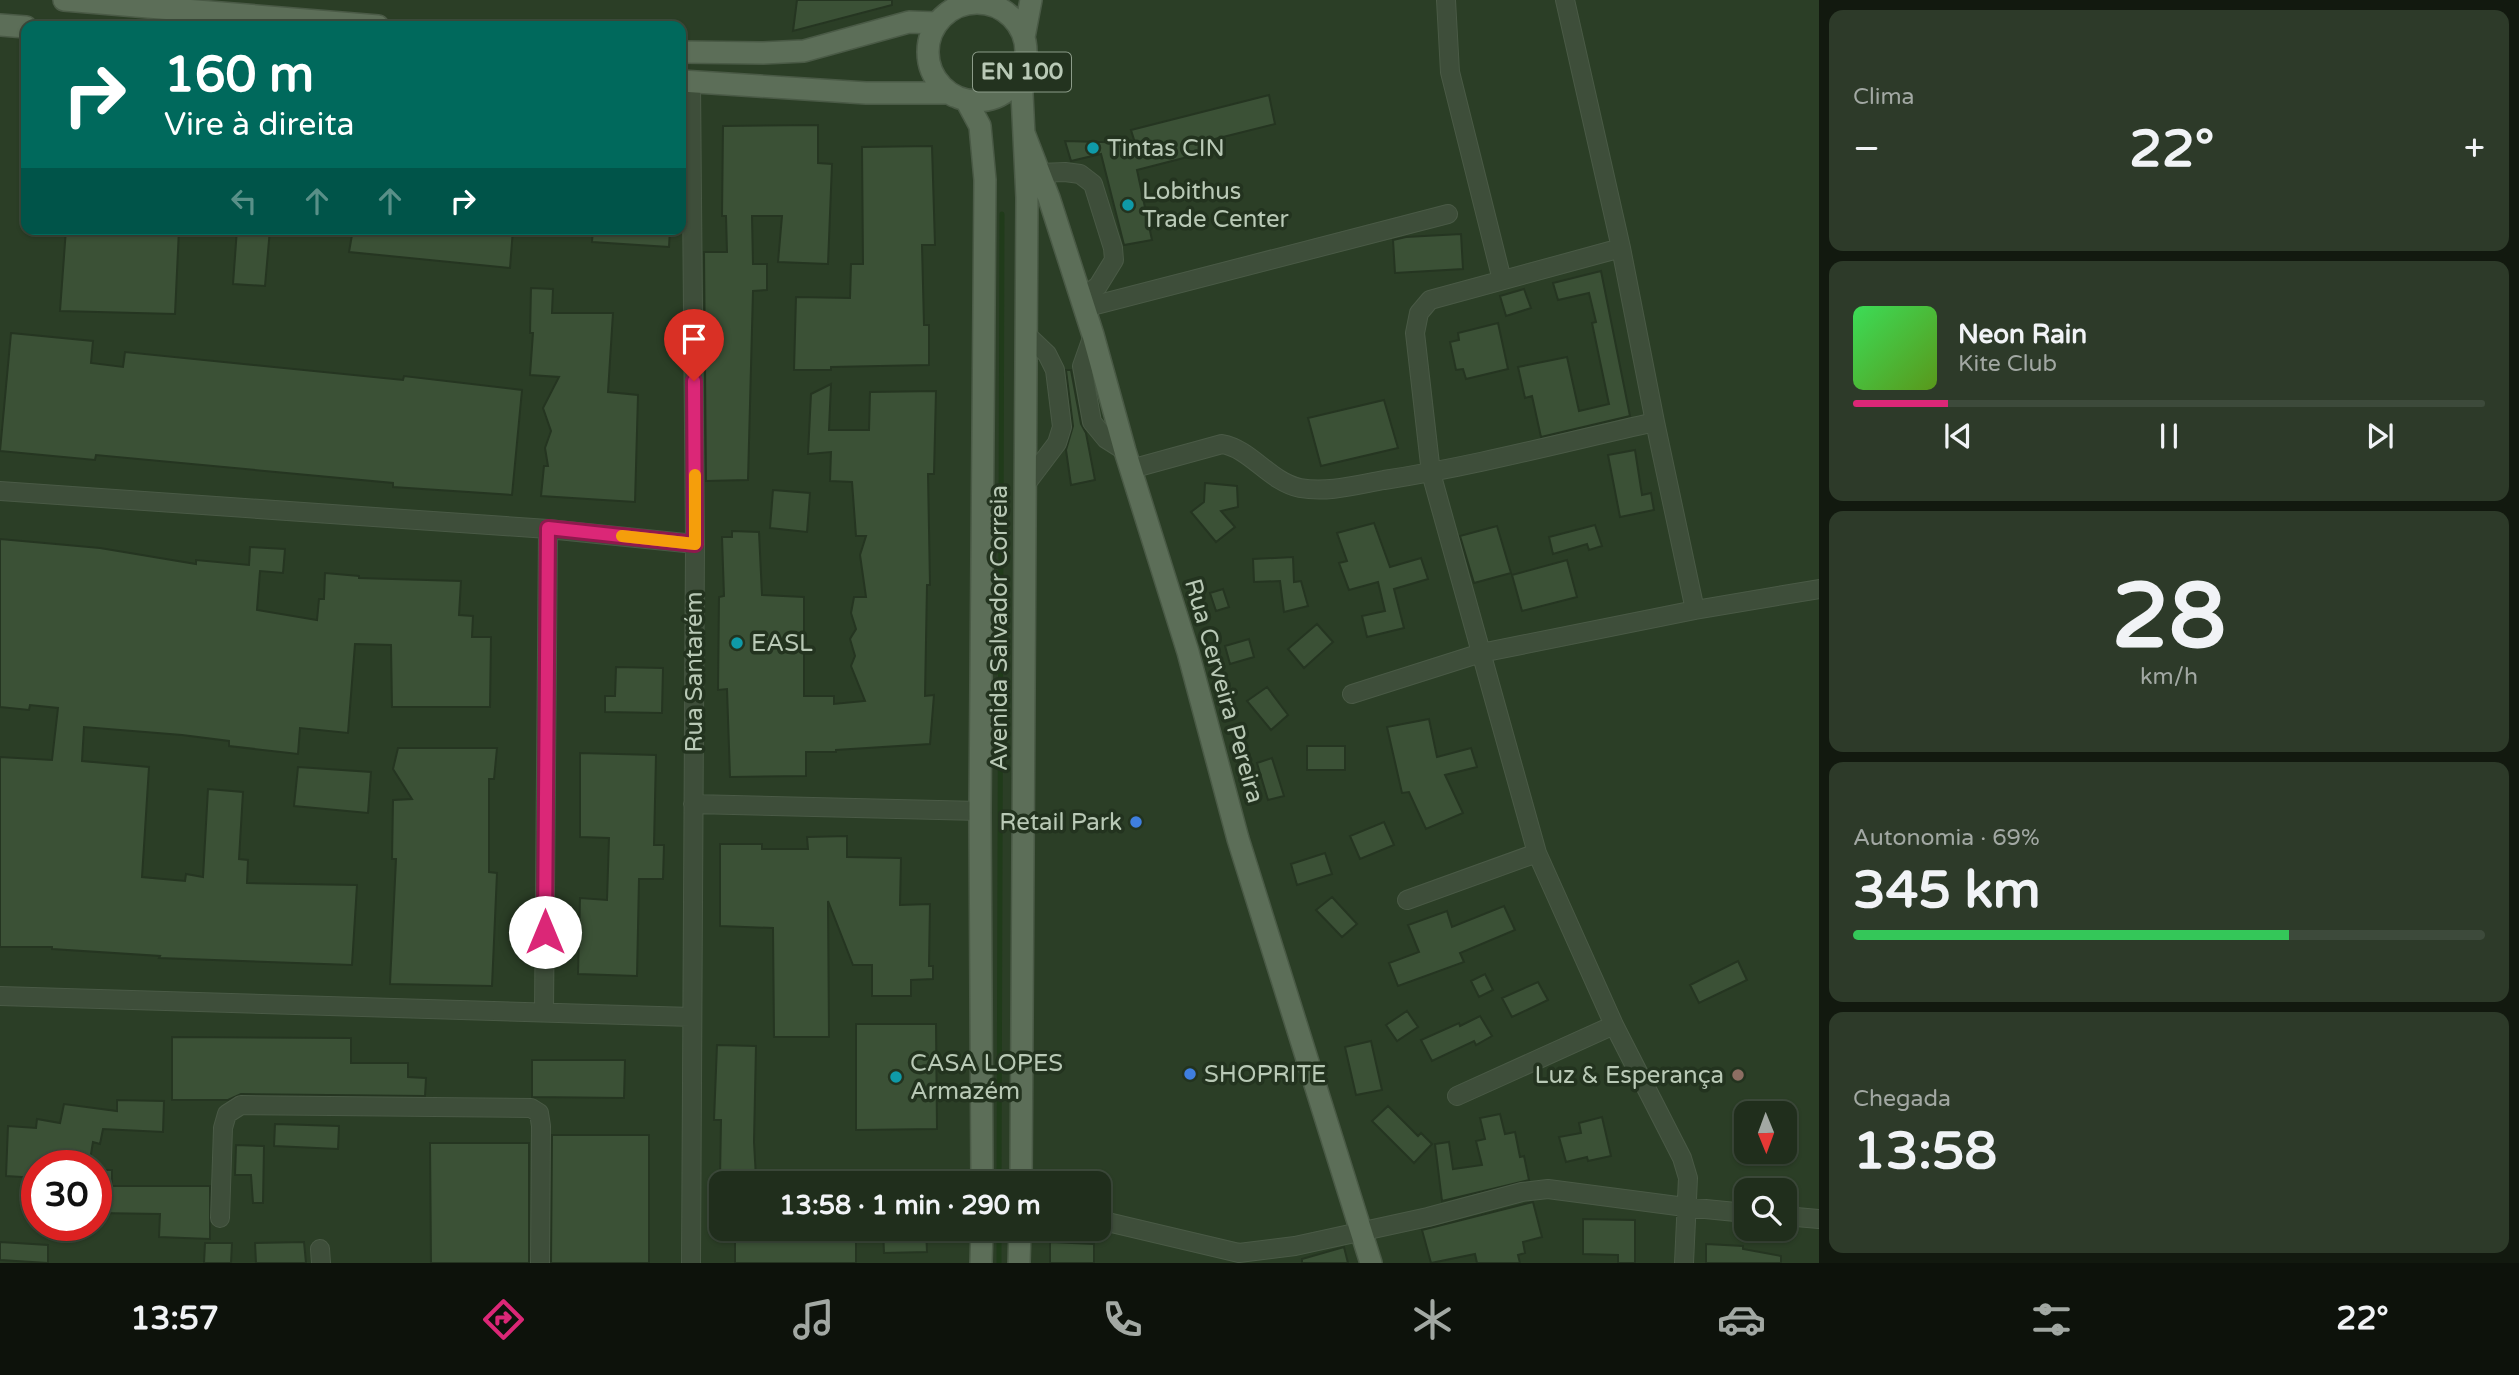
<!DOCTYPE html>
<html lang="pt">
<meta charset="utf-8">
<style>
:root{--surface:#202e1c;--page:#2d3a29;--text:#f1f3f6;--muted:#a2a8a3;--line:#3d4a3b;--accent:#db2777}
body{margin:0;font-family:"Varela Round",sans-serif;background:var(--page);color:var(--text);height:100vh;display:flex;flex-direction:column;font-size:26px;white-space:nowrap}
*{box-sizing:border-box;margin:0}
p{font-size:23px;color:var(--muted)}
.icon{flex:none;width:38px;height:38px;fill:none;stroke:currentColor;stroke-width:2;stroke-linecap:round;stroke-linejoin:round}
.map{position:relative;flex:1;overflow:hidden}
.drawer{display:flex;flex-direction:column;gap:10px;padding:10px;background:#12190f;width:700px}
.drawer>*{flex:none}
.banner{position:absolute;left:21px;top:21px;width:665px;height:214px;border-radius:14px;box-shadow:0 2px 5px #0004,0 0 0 2px var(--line);background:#00695c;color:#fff;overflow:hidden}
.needle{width:46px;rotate:179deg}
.tools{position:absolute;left:1734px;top:1101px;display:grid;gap:14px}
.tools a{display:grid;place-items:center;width:63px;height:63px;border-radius:14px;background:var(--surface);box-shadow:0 2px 5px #0004,0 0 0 2px var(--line);font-size:35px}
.speed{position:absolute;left:21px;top:1150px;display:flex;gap:14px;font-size:35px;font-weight:700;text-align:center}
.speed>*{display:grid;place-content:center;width:91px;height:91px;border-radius:50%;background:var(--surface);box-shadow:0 2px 5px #0004,0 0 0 2px var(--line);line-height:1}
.speed .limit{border:10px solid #d22;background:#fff;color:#111}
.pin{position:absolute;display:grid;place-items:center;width:60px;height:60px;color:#fff;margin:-72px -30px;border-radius:50% 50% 50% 0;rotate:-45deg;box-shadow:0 0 7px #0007}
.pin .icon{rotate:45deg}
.me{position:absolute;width:77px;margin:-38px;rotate:0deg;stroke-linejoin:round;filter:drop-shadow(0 0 5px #0008)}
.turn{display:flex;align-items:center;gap:24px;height:147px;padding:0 28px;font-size:32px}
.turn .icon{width:91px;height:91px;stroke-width:2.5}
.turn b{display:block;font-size:49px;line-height:60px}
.lanes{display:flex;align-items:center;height:66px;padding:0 28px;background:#0003;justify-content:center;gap:35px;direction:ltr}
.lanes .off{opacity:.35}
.big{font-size:52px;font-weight:700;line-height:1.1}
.drawer .tile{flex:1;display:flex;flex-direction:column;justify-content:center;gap:10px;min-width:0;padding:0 24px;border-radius:14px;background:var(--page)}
.drawer .dial{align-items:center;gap:0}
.dial b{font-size:91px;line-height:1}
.song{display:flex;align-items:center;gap:21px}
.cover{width:84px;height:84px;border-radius:10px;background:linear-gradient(135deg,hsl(130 70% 55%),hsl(90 70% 35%))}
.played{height:7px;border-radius:4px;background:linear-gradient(90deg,var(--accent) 15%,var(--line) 15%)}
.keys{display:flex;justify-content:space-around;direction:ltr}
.heat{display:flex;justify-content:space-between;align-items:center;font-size:38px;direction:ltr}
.charge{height:10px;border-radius:5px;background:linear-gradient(90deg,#34c759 69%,var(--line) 0)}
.trip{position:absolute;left:709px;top:1171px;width:402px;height:70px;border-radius:14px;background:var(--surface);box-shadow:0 2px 5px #0004,0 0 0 2px var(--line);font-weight:700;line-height:70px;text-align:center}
.tabs{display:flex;height:112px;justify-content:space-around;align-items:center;background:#0d120b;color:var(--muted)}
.tabs .icon{width:49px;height:49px}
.tabs .active{color:var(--accent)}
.tabs b{font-size:32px;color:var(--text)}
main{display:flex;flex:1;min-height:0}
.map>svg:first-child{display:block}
</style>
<main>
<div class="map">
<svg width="1819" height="1263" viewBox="0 0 1819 1263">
<rect width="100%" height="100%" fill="#2b3e26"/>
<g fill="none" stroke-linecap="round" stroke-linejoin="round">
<path stroke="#203b1a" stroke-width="5" d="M999,1183L1002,214
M999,1263V1228"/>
</g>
<path fill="#3b5136" stroke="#253521" stroke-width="2" d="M797,0H892V5L793,31Z
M1269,95L1275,124L1203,142L1207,152L1137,170L1152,240L1124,245L1101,154L1071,161L1065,141L1135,143L1131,130Z
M818,125V163L832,164L828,264L778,262L782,216H752L753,264H767V290L753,291L748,480L706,481L704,252H727L726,216H722L723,126Z
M932,146L935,245H922L924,325H929V365L831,367V370H794L796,297L850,298L851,264H863L862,147Z
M66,229H179L175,314L60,311Z
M237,229H270L265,286L233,284Z
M353,229H513L510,268L349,252Z
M593,229H670L669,247L592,242Z
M1461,234L1463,269L1395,273L1393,240L1406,237Z
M1601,271L1630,416L1541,437L1532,396L1525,398L1518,367L1567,357L1579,411L1609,404L1592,323L1596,322L1589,293L1558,300L1553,283Z
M531,288L553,289L552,313H613L608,392L638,395L635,502L541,496L544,466H548L545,448L551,431L543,408L559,377L530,375L533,333H530Z
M1524,289L1531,308L1506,316L1500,296Z
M1498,323L1508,369L1466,379L1463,369L1456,370L1450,342L1459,340L1458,333Z
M11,333L93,341L91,363L123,367L125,352L403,380L404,376L522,390L512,495L393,487V483L96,455L95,460L0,451Z
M1066,370H1071L1081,424L1086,433L1095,480L1071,485L1066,450L1073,426Z
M831,384L829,430H869L870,392L936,391L934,474H928L930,585H927L925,696L934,695L930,744L836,750V752H806V776L730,777L727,689L718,690L719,597L724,596L722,537H732V531L759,532L762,595L804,597V696H834V704L865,701L851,666L855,656L850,639L856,629L851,613L854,597H866L860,555L866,536H856L852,482L830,481L831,452L808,454L811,394Z
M1384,400L1398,448L1321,466L1308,418Z
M1635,450L1642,495L1651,493L1654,510L1620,517L1608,455Z
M1205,483L1237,486L1238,507L1221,511L1235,527L1216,542L1191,512L1204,502Z
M773,490L810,493L807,532L770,528Z
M1374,523L1390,567L1421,558L1428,579L1394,589L1404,628L1367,637L1362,616L1385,611L1378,582L1349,590L1339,563L1347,561L1337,533Z
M1595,525L1602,546L1589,550L1587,544L1553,554L1549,537Z
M1497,526L1511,573L1474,583L1460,536Z
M0,539L100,548L196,564V560L249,565L250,547L285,549L283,573L260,571L257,610L317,620L319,599H324L325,573L359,576V578L461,581L459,615L473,616L472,637H491L490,707H392L391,645L355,644L348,733L300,728L298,754L229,746V741L182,735L84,727L82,761L149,767L142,877L185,881L186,874L203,877L208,789L243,792L239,859L248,860L247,883L357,885L352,965L159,958L160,956L52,949V947H0V757L52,760L58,708L30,705L29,710L0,707Z
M1293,557L1294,582L1301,581L1308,606L1284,612L1280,581L1254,582L1253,559Z
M1567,560L1577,597L1522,611L1512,575Z
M1223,589L1229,607L1216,611L1210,593Z
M1317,624L1333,642L1304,668L1288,649Z
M1249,639L1254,657L1230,664L1225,646Z
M616,667L663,668L662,713L605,712V696H615Z
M1267,687L1288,715L1271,730L1247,701Z
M1429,719L1437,757L1471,748L1477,767L1445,775L1463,813L1426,829L1409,792L1402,793L1387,727Z
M1307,746H1345V770H1307Z
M398,748H497L494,779H489V872L497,873L492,986L390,984L396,859H392L393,800L412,799L393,769Z
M580,753L656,755L654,845H664L663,879H639L637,976L578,974L580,898L607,900L609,838L580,837Z
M1272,758L1284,796L1268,800L1257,763Z
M298,767L371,772L368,813L294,806Z
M1384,822L1394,845L1360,859L1350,836Z
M847,836V857L901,858L900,905L930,904L929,966H933V979L911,980V996H872V965H853L828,901L829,1037H774L773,928L720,926V844H762V849H808L807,837Z
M1325,853L1332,874L1297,885L1291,864Z
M1332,897L1357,924L1342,937L1316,910Z
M1504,906L1515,930L1460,953L1464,962L1398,986L1389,963L1419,952L1408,925L1447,911L1452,927Z
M1738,961L1747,980L1699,1003L1690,985Z
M1485,974L1493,990L1479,997L1471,981Z
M1538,982L1548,1000L1512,1017L1502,998Z
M1407,1011L1418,1027L1397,1041L1386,1025Z
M1480,1016L1492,1036L1476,1045L1474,1041L1432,1061L1421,1040L1459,1023L1460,1026Z
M856,1024H936L937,1129L856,1130Z
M172,1037L351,1038V1063H408V1077L426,1078L425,1096L241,1094L228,1100H172Z
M1371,1041L1382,1090L1356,1095L1345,1047Z
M717,1045L756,1046L754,1142L756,1178L720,1179L721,1120H714Z
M532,1060H625L624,1098L532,1097Z
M117,1100L164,1101L163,1132L103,1129L100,1144L93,1142L89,1166L41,1163V1166H37V1178L6,1176L8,1126L36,1128L37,1119L60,1123L64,1104L117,1111Z
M1388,1106L1418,1136L1421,1133L1432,1144L1414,1163L1372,1121Z
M1500,1114L1505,1134L1515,1132L1520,1157L1524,1156L1529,1180L1442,1201L1435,1144L1449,1142L1453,1169L1482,1165L1476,1141L1485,1139L1480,1118Z
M1602,1117L1611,1156L1588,1161L1587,1157L1566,1162L1559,1137L1581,1133L1579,1123Z
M275,1124L339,1126L338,1149L274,1146Z
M552,1135H649V1263H551Z
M430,1143H529V1263H431Z
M236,1145L264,1146L263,1203H253L251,1175H235Z
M96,1170H112V1186H210V1239L159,1237L160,1214L96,1213Z
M1533,1202L1542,1237L1523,1242L1525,1253L1518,1255L1520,1263H1477L1475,1254L1431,1263L1422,1230Z
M1583,1219L1635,1220V1263H1618V1255L1583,1254Z
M735,1228H856V1263H735Z
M883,1228H926L927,1252L884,1253Z
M0,1242L48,1245V1263L0,1260Z
M304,1242L306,1263H256L255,1243Z
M1050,1242L1094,1244V1263H1050Z
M205,1243H232L231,1263H204Z
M1706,1244L1743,1246V1249L1781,1256V1263H1706Z
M1344,1247L1348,1263H1302V1259Z"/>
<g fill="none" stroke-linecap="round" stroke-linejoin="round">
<g stroke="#4a5a46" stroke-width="20">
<path id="minor" d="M1446,0L1450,72L1502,280
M1565,0L1621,248L1655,422L1695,610
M691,82L695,544L691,1263
M1039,173L1065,172L1080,174L1093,184L1113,248L1114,260L1098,286L1081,298
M1621,248L1430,300L1419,313L1415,333L1431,473L1537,853L1614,1025L1682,1158L1688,1178L1684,1263
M1084,308L1448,214
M1093,335L1082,366L1092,422L1106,439L1125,451
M1131,469L1222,444C1251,449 1270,482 1300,488C1328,493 1356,485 1384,480C1475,466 1565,442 1655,422
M1026,484L1057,443L1062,427L1055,370L1047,354L1027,335
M0,491L548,529L695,544
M1352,694L1481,653L1695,610L1819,589
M693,804L980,811
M1407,900L1537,853
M0,996L692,1017
M544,1012L548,529
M1457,1096L1614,1025
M1785,1216L1819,1219
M220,1218L223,1128L227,1114L241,1105L531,1108L539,1113L541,1126L540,1263
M1099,1220L1239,1253L1295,1246L1428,1217L1522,1192L1548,1189L1685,1207L1746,1213
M320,1249L321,1263"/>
</g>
<g stroke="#4a5a46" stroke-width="24">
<path id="major" d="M64,0L378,26
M928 52a49 49 0 1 1 98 0a49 49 0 1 1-98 0Z
M0,25L26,27
M1024,37L1031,0
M681,52L763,53L804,51L909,22L937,23
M681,81L866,93H949L954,96
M966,100L980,126L985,180L980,811L982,1183
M1024,133L1049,198L1093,335L1125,451L1188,652L1238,839L1371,1263
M1021,1183L1027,198L1021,73
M981,1263L982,1228
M1019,1263L1020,1228"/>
</g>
<use href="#minor" stroke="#3e4e3a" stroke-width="18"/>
<use href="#major" stroke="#5c6e58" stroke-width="21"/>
</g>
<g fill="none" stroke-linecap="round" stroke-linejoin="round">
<g stroke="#8e194d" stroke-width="18">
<path id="route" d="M545,932L548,528L695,544L694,381"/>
</g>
<use href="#route" stroke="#db2777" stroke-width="12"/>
<path stroke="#f59e0b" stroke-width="12" d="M622,536L695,544V475"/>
</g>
<g fill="#0f9aa8" stroke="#23331f" stroke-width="2.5">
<circle cx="1093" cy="148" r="7"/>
<circle cx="1128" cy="205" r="7"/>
<circle cx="737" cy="643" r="7"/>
<circle cx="896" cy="1077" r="7"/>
</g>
<g fill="#3f7fe0" stroke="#23331f" stroke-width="2.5">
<circle cx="1136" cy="822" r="7"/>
<circle cx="1190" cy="1074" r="7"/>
</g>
<circle fill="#8d6e63" stroke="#23331f" stroke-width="2.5" cx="1738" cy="1075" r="7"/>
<g text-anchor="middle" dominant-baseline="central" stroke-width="7" stroke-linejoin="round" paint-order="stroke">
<rect fill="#23331f" stroke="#8c9c89" stroke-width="2" x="973" y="52.5" width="98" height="39" rx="5"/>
<g font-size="23" font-weight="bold" fill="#b9c9b6">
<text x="1022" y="72">EN 100</text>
</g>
<g font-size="24" fill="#b9c9b6" stroke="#23331f" text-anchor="start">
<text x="1107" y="148">Tintas CIN</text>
<text x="1142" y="191">Lobithus<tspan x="1142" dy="28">Trade Center</tspan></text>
<text x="751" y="643">EASL</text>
<text x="1122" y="822" text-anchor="end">Retail Park</text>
<text x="910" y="1063">CASA LOPES<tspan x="910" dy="28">Armazém</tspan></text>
<text x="1204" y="1074">SHOPRITE</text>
<text x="1724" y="1075" text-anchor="end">Luz &amp; Esperança</text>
</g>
<g font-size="24" fill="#b9c9b6" stroke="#23331f">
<text transform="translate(999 628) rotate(-90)">Avenida Salvador Correia</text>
<text transform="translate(694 672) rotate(-90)">Rua Santarém</text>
<text transform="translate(1224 691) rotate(74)">Rua Cerveira Pereira</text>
</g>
</g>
</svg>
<div class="tools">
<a><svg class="needle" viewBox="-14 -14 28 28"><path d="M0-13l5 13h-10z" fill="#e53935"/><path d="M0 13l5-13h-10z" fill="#a2a8a3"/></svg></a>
<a><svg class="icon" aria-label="search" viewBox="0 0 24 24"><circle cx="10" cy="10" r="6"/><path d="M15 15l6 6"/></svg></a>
</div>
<div class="speed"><div class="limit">30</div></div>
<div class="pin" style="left:694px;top:381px;background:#d93025"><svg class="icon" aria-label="arrive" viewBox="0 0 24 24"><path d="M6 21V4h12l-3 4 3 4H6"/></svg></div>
<svg class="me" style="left:545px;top:932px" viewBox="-20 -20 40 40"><circle r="19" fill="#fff"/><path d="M0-13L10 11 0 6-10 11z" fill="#db2777"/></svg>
<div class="trip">13:58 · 1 min · 290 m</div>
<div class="banner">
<div class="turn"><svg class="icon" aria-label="right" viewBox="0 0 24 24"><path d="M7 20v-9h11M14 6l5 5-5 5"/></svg><div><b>160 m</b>Vire à direita</div></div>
<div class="lanes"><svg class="icon off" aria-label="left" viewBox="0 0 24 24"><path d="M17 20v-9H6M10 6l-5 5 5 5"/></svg><svg class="icon off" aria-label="ahead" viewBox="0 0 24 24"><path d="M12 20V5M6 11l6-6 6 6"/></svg><svg class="icon off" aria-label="ahead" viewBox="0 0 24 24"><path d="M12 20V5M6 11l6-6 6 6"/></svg><svg class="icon" aria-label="right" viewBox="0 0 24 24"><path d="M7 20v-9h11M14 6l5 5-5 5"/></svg></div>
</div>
</div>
<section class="drawer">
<div class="tile"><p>Clima</p>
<div class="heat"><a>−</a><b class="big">22°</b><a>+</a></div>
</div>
<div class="tile">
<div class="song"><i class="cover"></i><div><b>Neon Rain</b><p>Kite Club</p></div></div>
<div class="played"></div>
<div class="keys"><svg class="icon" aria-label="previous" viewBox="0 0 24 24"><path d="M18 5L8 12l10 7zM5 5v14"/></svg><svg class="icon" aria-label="pause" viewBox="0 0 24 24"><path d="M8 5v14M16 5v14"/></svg><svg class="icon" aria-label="next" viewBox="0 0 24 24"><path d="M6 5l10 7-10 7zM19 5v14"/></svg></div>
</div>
<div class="tile dial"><b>28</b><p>km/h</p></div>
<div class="tile"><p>Autonomia · 69%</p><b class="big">345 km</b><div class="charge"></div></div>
<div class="tile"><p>Chegada</p><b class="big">13:58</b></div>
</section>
</main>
<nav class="tabs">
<b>13:57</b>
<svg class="icon active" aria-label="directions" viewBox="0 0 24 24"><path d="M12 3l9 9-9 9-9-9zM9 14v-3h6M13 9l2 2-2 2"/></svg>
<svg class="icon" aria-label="music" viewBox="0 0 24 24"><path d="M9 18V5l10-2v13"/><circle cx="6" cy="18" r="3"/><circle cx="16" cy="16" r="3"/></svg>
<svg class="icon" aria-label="phone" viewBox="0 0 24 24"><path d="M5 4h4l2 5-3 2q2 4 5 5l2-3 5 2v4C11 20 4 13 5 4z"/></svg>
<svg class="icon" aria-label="climate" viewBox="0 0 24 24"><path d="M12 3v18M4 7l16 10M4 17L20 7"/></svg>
<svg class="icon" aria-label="car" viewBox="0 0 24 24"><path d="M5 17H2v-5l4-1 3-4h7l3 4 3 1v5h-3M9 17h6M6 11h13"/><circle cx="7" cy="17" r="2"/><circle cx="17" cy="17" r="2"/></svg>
<svg class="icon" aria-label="filters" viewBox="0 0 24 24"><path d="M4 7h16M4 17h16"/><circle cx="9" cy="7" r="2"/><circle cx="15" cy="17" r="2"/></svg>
<b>22°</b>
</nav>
